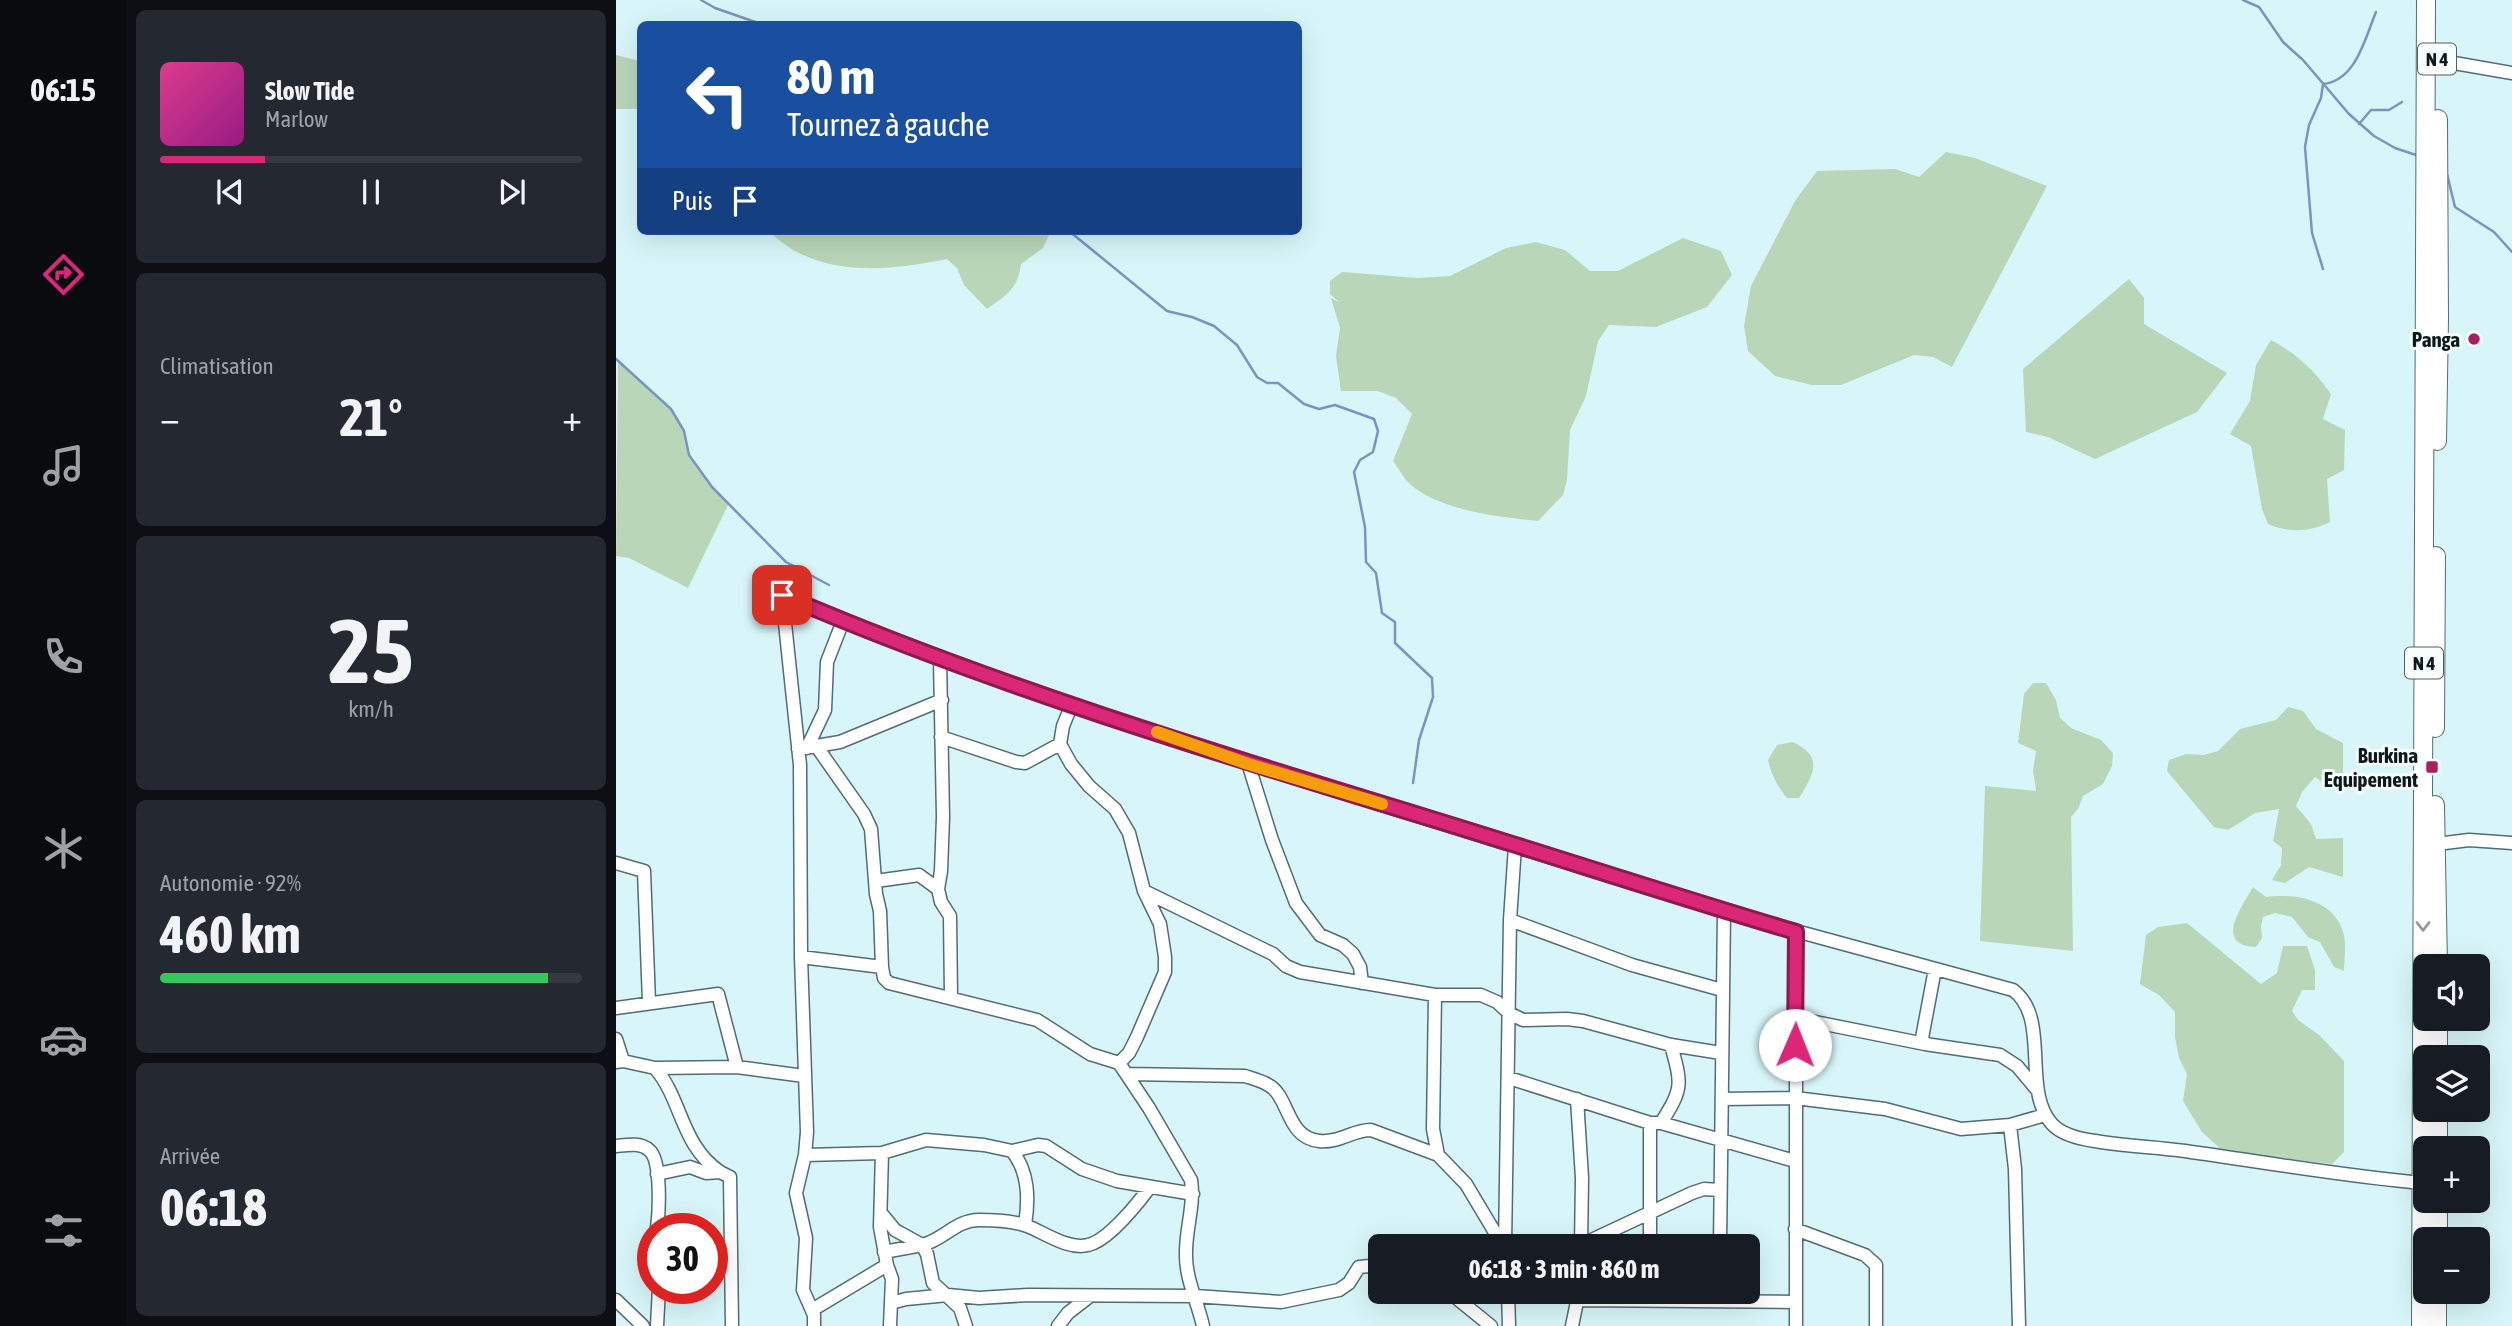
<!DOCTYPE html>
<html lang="fr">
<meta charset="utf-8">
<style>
:root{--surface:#171b24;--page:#242831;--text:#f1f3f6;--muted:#9ea1a6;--line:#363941;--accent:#db2777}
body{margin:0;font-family:"Asap Condensed",sans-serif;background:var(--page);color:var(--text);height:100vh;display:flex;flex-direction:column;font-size:26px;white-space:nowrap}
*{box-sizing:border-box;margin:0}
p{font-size:23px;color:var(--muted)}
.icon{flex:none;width:38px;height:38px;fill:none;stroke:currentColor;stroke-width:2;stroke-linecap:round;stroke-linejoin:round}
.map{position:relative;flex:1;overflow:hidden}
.panel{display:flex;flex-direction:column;gap:10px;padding:10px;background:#0d0f14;width:490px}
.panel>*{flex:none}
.hud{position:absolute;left:21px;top:21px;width:665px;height:214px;border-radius:10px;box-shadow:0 7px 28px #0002;background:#1a4fa0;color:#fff;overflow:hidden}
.buttons{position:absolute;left:1797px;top:954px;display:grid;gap:14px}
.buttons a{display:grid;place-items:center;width:77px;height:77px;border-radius:10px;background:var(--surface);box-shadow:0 7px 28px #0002;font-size:35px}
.speed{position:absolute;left:21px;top:1213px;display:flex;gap:14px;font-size:35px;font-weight:700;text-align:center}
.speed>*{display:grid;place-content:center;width:91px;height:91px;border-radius:50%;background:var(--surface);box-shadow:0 7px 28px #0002;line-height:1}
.speed .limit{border:10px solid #d22;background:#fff;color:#111}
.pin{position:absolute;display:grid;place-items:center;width:60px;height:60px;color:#fff;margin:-30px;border-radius:14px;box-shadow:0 4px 10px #0006}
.me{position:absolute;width:77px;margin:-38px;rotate:1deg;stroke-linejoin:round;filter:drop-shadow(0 0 5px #0008)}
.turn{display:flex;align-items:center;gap:24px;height:147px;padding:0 35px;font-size:32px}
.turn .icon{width:91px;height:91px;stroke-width:2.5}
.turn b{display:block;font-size:49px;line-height:60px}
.then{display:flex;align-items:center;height:66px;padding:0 35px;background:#0003;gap:14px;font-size:26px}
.big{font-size:52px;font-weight:700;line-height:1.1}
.panel .widget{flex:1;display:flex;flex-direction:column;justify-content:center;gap:10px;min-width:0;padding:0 24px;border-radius:10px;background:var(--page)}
.panel .dial{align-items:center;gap:0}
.dial b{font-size:91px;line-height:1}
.song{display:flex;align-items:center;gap:21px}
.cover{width:84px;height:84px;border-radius:10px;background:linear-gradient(135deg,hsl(330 70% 55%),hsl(310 70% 35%))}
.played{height:7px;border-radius:4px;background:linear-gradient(90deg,var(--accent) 25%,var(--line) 25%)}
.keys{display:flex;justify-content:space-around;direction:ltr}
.heat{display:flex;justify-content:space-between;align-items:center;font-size:38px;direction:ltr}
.charge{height:10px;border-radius:5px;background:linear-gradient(90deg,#34c759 92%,var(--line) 0)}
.trip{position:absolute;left:752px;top:1234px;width:392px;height:70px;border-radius:10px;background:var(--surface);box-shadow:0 7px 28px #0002;font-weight:700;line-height:70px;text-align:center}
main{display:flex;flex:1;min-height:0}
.menu{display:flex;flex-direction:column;width:126px;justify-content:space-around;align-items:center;background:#090b0e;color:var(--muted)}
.menu .icon{width:49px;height:49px}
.menu .current{color:var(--accent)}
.menu b{font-size:32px;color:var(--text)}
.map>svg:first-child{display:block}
</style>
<main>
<nav class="menu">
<b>06:15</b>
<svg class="icon current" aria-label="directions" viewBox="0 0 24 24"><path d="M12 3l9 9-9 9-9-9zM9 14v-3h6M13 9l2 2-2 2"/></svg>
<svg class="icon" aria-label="music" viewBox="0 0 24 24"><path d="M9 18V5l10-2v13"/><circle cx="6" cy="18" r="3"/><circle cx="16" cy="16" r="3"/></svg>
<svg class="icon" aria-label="phone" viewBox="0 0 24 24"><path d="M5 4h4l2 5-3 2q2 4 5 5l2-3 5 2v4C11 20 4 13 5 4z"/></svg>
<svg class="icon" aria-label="climate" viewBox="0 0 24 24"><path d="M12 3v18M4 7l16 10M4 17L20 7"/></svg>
<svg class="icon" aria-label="car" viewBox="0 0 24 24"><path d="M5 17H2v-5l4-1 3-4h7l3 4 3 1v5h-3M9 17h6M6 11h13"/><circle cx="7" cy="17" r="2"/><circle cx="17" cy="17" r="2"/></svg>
<svg class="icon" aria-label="filters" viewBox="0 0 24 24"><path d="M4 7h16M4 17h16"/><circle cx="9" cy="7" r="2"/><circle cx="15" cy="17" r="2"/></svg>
</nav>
<section class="panel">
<div class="widget">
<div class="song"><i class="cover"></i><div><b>Slow Tide</b><p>Marlow</p></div></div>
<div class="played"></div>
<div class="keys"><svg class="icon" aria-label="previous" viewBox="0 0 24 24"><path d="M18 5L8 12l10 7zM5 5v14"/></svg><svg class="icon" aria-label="pause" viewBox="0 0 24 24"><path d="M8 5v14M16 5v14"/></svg><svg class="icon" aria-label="next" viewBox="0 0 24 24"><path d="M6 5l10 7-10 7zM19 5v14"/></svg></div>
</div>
<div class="widget"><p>Climatisation</p>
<div class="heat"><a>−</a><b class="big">21°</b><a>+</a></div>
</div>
<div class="widget dial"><b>25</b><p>km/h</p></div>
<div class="widget"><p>Autonomie · 92%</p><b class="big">460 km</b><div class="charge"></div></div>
<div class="widget"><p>Arrivée</p><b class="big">06:18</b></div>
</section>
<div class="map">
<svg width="1896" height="1326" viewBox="0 0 1896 1326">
<rect width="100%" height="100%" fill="#d8f6f9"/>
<path fill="#b9d6b9" d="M0,55L24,61V109H0Z
M1330,152L1359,158L1431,186L1336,367L1317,357L1298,355L1225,385H1196L1159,376L1132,351L1128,326L1135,286L1179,201L1201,171L1279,169L1303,177Z
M153,231H435L427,248L405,264C401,290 392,294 371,309L348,285L341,268L331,259C272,271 200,279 153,231Z
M1067,238L1105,251L1116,275L1091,307L1040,327L993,325L982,341L970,396L954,430L951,480L947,495L922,521C883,517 816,510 789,479C785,473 781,466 777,461L796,414L780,398L762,391H725L720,356L724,328L715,298L723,302L714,294V281L726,272L802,278L834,276L890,248L920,242L949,250L974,271H1002Z
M1513,279L1528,298V324L1611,373L1581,412L1479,459L1432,437L1410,432L1407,369Z
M1655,340C1681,354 1698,370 1715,394L1707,419L1729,430L1728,470L1711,479L1714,522C1695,532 1672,533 1652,524L1646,509L1635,446L1614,434L1634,401L1640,365Z
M2,361L55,409L68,431L73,455L96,487L113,503L72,588L13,558L0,556Z
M1417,683H1430L1440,700L1444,718L1455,728L1485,740L1497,753L1496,766L1487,784L1467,796L1462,809L1455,817L1457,951L1364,941L1369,786L1420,791L1417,770L1420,751L1402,743L1408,694Z
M1672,707L1687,711L1700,729L1727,743V781L1714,787L1699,777L1686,792L1680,806L1695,824L1700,839L1727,838V877L1693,867L1669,883L1656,880L1665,865L1666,848L1657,841L1663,809L1639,813L1612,830L1598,827L1551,771L1553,760L1570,754L1588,755L1602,751L1624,729L1660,720Z
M1177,742C1208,757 1198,774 1183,798H1171C1161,786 1156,776 1152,760L1161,745Z
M1637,887L1650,897C1679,893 1718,900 1727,932C1731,943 1728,959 1728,971L1718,967L1704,942L1692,937L1676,917L1659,913L1647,917L1645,926L1646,938L1640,947C1597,945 1626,907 1637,887Z
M1571,923L1645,984L1661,973L1667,946H1691L1699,970V990H1686L1676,1011L1682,1020L1703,1035L1728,1061V1152L1716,1164L1607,1151L1586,1132L1567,1101L1571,1074L1563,1058L1559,1037V1012L1543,995L1524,984L1530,935L1542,927Z"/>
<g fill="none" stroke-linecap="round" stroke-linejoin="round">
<path stroke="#7e92c1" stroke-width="2.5" d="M85,0L99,8L145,24
M1627,0L1643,7L1667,42L1687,60L1733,114L1758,136L1779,148L1803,156
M1743,124L1755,110H1773L1786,102
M1831,174L1839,207L1878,232L1896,252
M453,231L551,311L576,317L598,326L621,345L641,377L651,383H662L688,404L703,409L719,405L758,419L762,431L757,452L744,460L738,472L749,527L750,562L760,573L766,613L779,622V643L816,678L817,697L803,740L797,783
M1707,269L1696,233L1689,147L1693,125L1705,98L1707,84C1740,81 1749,38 1760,12
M0,359L55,409L68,431L73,455L96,487L170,562L213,585"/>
<g stroke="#526c6f" stroke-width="15">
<path id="minor" d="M1821,60L1896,73
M324,659L327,817L325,871L322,889L325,902L334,916L335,997
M456,704L447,726L444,744L455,764L473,786L499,809L513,833L528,891L544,924L549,957V972L521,1037L513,1053L503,1063
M325,737L400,762L409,763L444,744
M201,747L248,814L255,829L260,894L264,911L266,967L268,978L273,983L421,1020L474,1054L503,1063L533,1108L575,1180C579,1206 569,1230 570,1256C570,1280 582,1303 587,1326
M191,748L209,710L211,662L227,621
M182,749L224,742L326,700
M632,763L656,840L680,903L704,935L727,945L737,954L744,967L746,983
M1813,845L1853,840L1896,843
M0,863L28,871L33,1002
M260,881L303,875L322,889
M528,891L657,954L670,966L684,972L819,995H865L881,1002L893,1013L907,1020L951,1019L967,1021L1055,1045L1105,1053
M894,920L1016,965L1106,990
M185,957L266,967
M1319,969L1306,1038L1309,1044L1384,1055L1401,1066L1422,1091
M819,995L817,1129L822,1155
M0,1008L102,994L121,1067
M1179,1018L1309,1044
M0,1039L7,1061
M0,1062L7,1061L39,1068L121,1067L188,1076
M39,1068C67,1101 64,1144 104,1172
M511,1074L629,1076C641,1080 655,1083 662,1094C674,1111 676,1138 703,1141C724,1143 736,1130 755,1130L822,1155L850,1184L887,1246
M893,1078L1034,1123H1045L1179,1161
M961,1099L966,1178L965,1246
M1106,1099L1179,1098L1269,1109L1345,1129L1394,1125L1429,1115
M1034,1123V1246
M1045,1123C1067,1088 1066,1085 1055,1045
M1394,1125L1399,1169L1403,1326
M0,1146C11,1145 24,1142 33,1150C46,1160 43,1213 41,1228
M396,1151C413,1172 413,1199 409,1225
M266,1153L310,1140L368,1145L396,1151L422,1145L430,1146L466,1169L501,1181L577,1194
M189,1155L266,1153L264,1227L271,1265L276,1279L274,1326
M41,1174L74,1167L90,1173L104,1172L114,1177L116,1326
M265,1213L279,1230L306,1245C327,1240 340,1220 363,1220C378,1220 398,1221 411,1226C429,1233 452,1250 472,1245C492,1241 522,1203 534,1187
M1179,1229L1249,1255L1260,1265V1326
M965,1245L1076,1193L1088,1189L1104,1190
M889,1246L894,920L899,846
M1104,1246L1108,911
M268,1252L306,1245L311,1254L317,1283L344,1308L350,1326
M833,1292L875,1326
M892,1292L893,1326
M0,1300L27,1326
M962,1300L1180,1302
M275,1303L290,1299L332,1295L363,1298L412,1295L579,1296L665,1302L723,1290L733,1283L743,1267L765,1265
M196,1310L271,1265
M41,1326L43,1288
M198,1326V1315L187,1290L190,1238L180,1193L189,1155L191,1132L185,957L184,765L166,595L253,632L356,671L632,763L1045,892L1180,931L1397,990C1435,1018 1405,1090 1436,1124C1446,1135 1464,1139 1479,1141C1508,1146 1539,1147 1569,1151C1648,1162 1726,1176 1806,1183
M442,1326L452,1313L474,1296
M956,1326L963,1292
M1180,1326V931"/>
</g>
<g stroke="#526c6f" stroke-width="20">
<path id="highway" d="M1821,441L1823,318L1822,119
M1819,728L1820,556
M1819,805L1822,966
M1822,1057V1018
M1822,1148V1110
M1822,1239V1200
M1805,1326L1810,0
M1821,1326V1292"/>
</g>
<use href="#minor" stroke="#fff" stroke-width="12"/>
<use href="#highway" stroke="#fff" stroke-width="18"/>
</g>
<defs><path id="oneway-chevron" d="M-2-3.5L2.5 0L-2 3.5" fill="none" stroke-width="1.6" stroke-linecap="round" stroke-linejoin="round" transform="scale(1.75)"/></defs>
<use stroke="#939898" href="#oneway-chevron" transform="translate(1807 926) rotate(90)"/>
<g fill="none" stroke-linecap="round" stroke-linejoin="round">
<g stroke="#8e194d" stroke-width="18">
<path id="route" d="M166,595C376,685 596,752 816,819C937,856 1058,896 1180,932L1179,1045"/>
</g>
<use href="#route" stroke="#db2777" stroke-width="12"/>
<path stroke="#f59e0b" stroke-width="12" d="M541,732L632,764L766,804"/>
</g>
<g fill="#aa1f62" stroke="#f8fefe" stroke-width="2.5">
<circle cx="1858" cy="339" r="7"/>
<rect x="1809" y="760" width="14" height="14" rx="3.5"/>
</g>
<g text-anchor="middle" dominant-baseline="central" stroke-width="6" stroke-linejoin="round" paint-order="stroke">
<g fill="#f8fefe" stroke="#545e5e" stroke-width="2">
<rect x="1802" y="43.5" width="38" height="31" rx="5"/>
<rect x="1789" y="647.5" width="38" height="31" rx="5"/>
</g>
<g font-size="19" font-weight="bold" fill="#0e191a">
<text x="1821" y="59">N 4</text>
<text x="1808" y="663">N 4</text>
</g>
<g font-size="21" font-weight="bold" fill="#0e191a" stroke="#f8fefe" text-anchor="end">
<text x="1844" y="339">Panga</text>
<text x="1802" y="755">Burkina<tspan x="1802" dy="24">Equipement</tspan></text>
</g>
</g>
</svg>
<div class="buttons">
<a><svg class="icon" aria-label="sound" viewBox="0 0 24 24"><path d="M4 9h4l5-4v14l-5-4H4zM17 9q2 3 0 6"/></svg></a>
<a><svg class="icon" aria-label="layers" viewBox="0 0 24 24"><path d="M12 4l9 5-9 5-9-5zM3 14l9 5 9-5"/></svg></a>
<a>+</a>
<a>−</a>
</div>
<div class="speed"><div class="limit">30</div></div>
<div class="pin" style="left:166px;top:595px;background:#d93025"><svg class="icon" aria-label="arrive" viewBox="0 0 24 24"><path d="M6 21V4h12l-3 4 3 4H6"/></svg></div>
<svg class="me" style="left:1179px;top:1045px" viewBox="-20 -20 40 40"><circle r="19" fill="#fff"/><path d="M0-13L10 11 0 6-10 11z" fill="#db2777"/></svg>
<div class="trip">06:18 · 3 min · 860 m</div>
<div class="hud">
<div class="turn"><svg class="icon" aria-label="left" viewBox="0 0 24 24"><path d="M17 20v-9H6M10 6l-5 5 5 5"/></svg><div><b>80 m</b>Tournez à gauche</div></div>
<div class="then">Puis<svg class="icon" aria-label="arrive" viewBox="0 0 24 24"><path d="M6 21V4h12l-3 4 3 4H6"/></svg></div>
</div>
</div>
</main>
